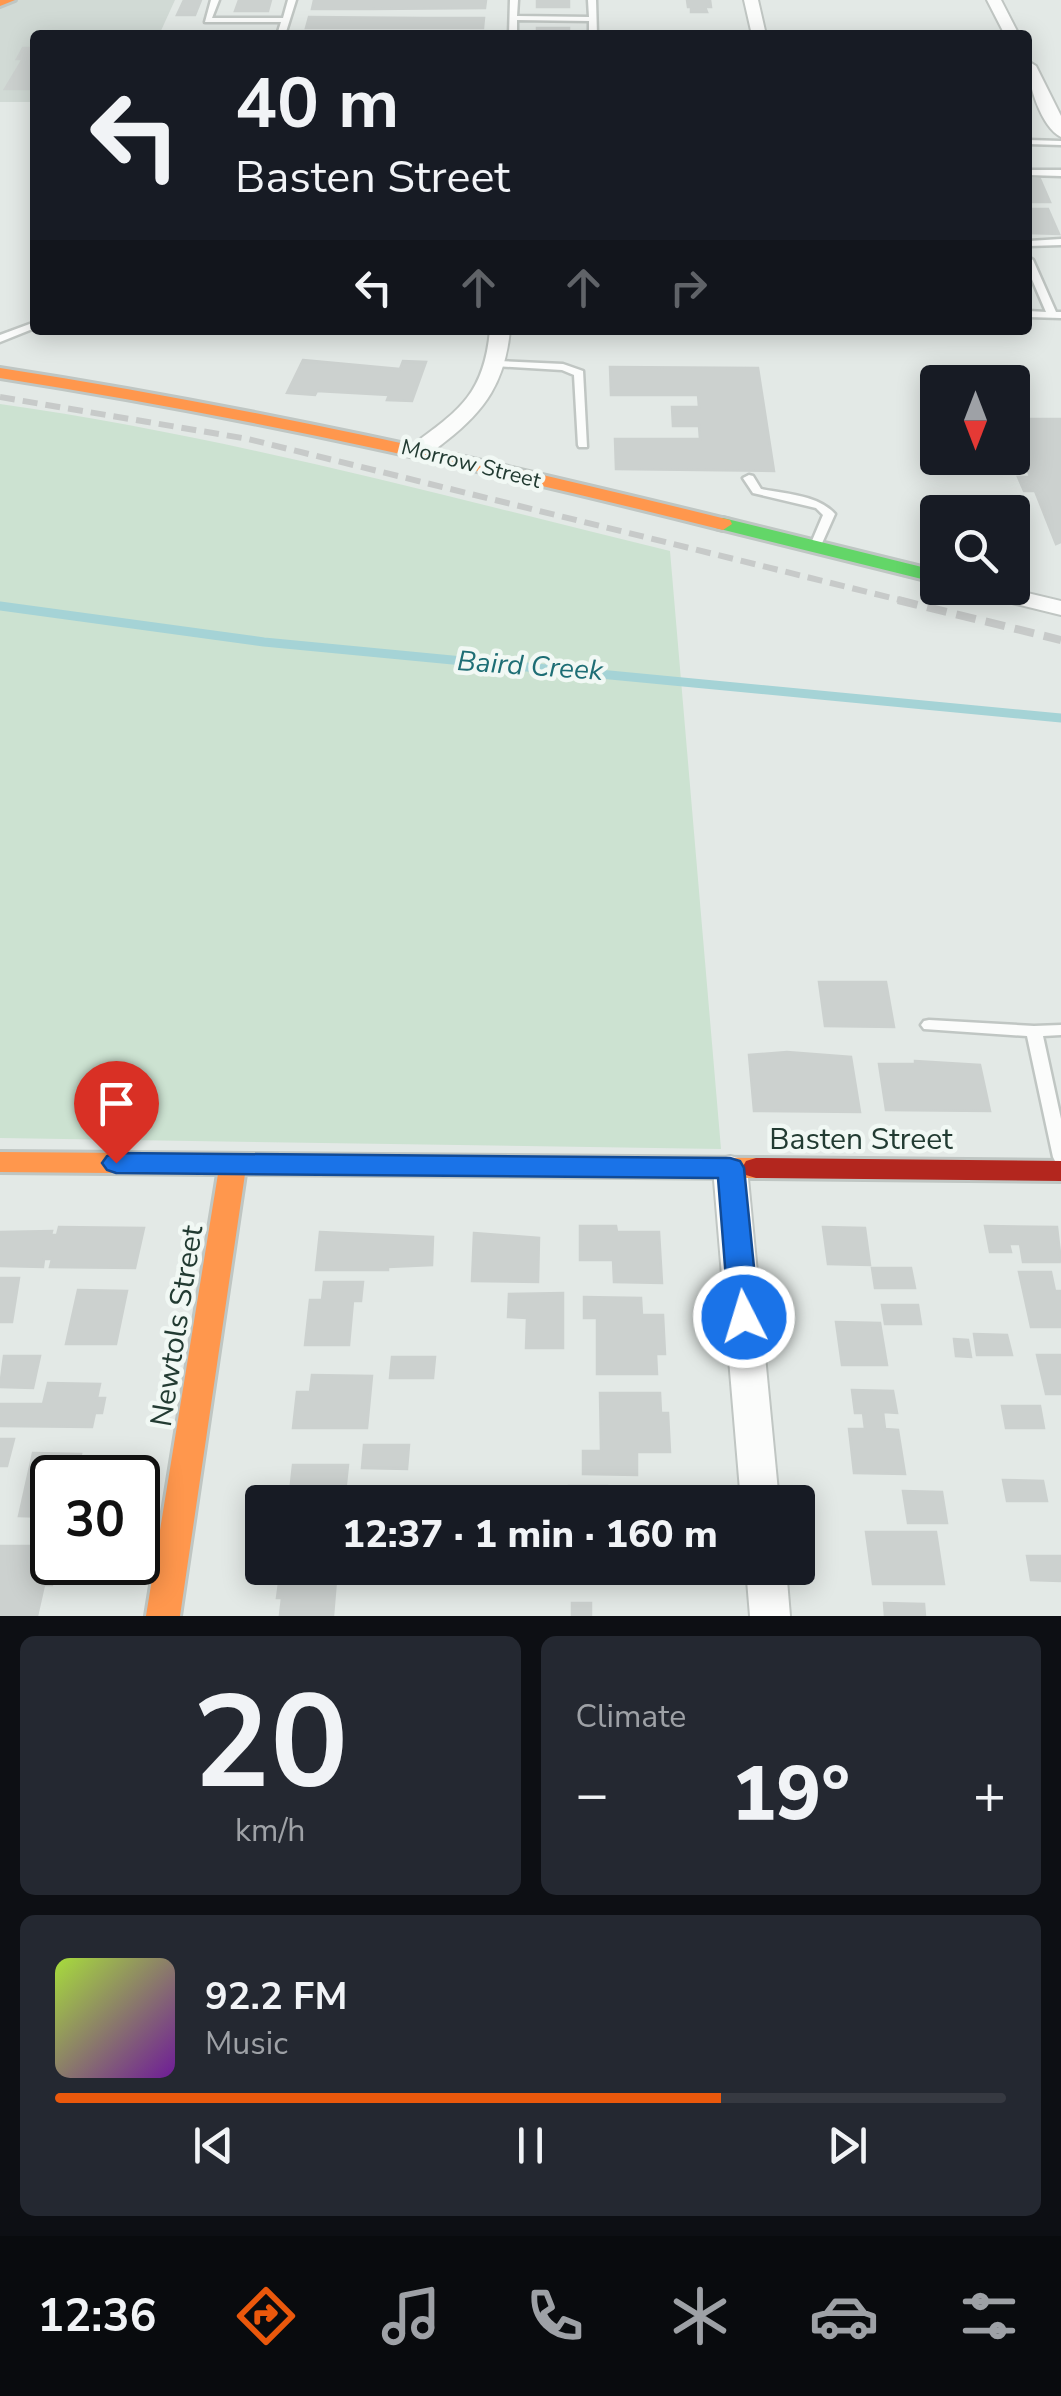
<!DOCTYPE html>
<meta charset="utf-8">
<style>
:root{--surface:#171b24;--page:#242831;--text:#f1f3f6;--muted:#9ea1a6;--line:#363941;--accent:#ea580c}
body{margin:0;font-family:"Nunito Sans",sans-serif;background:var(--page);color:var(--text);height:100vh;display:flex;flex-direction:column;font-size:38px;white-space:nowrap}
*{box-sizing:border-box;margin:0}
p{font-size:32px;color:var(--muted)}
.icon{flex:none;width:55px;height:55px;fill:none;stroke:currentColor;stroke-width:2;stroke-linecap:round;stroke-linejoin:round}
.map{position:relative;height:1616px;overflow:hidden}
.side{display:flex;flex-direction:column;gap:20px;padding:20px;background:#0d0f14;flex:1}
.side>*{flex:none}
.top-card{position:absolute;left:30px;top:30px;width:1002px;height:305px;border-radius:10px;box-shadow:0 5px 25px #0003;background:#171b24;color:var(--text);overflow:hidden}
.needle{width:65px;rotate:180deg}
.buttons{position:absolute;left:920px;top:365px;display:grid;gap:20px}
.buttons a{display:grid;place-items:center;width:110px;height:110px;border-radius:10px;background:var(--surface);box-shadow:0 5px 25px #0003;font-size:50px}
.speed{position:absolute;left:30px;top:1455px;display:flex;gap:20px;font-size:50px;font-weight:700;text-align:center}
.speed>*{display:grid;place-content:center;width:130px;height:130px;border-radius:50%;background:var(--surface);box-shadow:0 5px 25px #0003;line-height:1}
.speed .limit{border:5px solid #111;border-radius:15px;background:#fff;color:#111}
.pin{position:absolute;display:grid;place-items:center;width:85px;height:85px;color:#fff;margin:-102px -42px;border-radius:50% 50% 50% 0;rotate:-45deg;box-shadow:0 0 10px #0007}
.pin .icon{rotate:45deg}
.me{position:absolute;width:110px;margin:-55px;rotate:355deg;stroke-linejoin:round;filter:drop-shadow(0 0 8px #0008)}
.turn{display:flex;align-items:center;gap:35px;height:210px;padding:0 40px;font-size:45px}
.turn .icon{width:130px;height:130px;stroke-width:2.5}
.turn b{display:block;font-size:70px;line-height:85px}
.lanes{display:flex;align-items:center;height:95px;padding:0 40px;background:#0003;justify-content:center;gap:50px;direction:ltr}
.lanes .off{opacity:.35}
.big{font-size:75px;font-weight:800;line-height:1.1}
.side .card{flex:1;display:flex;flex-direction:column;justify-content:center;gap:15px;min-width:0;padding:0 35px;border-radius:15px;background:var(--page)}
.side .dial{align-items:center;gap:0}
.dial b{font-size:130px;line-height:1}
.song{display:flex;align-items:center;gap:30px}
.cover{width:120px;height:120px;border-radius:15px;background:linear-gradient(135deg,hsl(80 70% 55%),hsl(280 70% 35%))}
.played{height:10px;border-radius:5px;background:linear-gradient(90deg,var(--accent) 70%,var(--line) 70%)}
.keys{display:flex;justify-content:space-around;direction:ltr}
.heat{display:flex;justify-content:space-between;align-items:center;font-size:55px;direction:ltr}
.side .tiles{flex:1;display:grid;gap:20px;grid-template-columns:1fr 1fr}
.card:last-child{grid-column:span 2}
.trip{position:absolute;left:245px;top:1485px;width:570px;height:100px;border-radius:10px;background:var(--surface);box-shadow:0 5px 25px #0003;font-weight:800;line-height:100px;text-align:center}
.tab-bar{display:flex;height:160px;justify-content:space-around;align-items:center;background:#090b0e;color:var(--muted)}
.tab-bar .icon{width:70px;height:70px}
.tab-bar .on{color:var(--accent)}
.tab-bar b{font-size:45px;color:var(--text)}
.map>svg:first-child{display:block}
</style>
<div class="map">
<svg width="1061" height="1616" viewBox="0 0 1061 1616">
<rect width="100%" height="100%" fill="#e3e9e6"/>
<path fill="#d1dad5" d="M0,0H175L159,35H35V102H0Z"/>
<path fill="#cce2d1" d="M0,404C227,436 448,497 670,551L721,1149L0,1138Z"/>
<g fill="none" stroke-linecap="round" stroke-linejoin="round">
<path stroke="#a5d3d6" stroke-width="9" d="M0,606L264,642L1061,718"/>
</g>
<path fill="#ccd1cf" stroke="#ccd1cf" stroke-width="2.5" d="M184,0H201L195,15H177Z
M239,0H271L268,11H235Z
M314,0H486L485,8L371,9H312Z
M537,0H569V7H537Z
M687,0H710L711,7H705L707,12H691V8L697,7H688Z
M309,17L424,18H484L483,28H306Z
M537,28H569V35H537Z
M23,48H35V89H5L23,59H17Z
M1028,179H1040L1050,202H1028Z
M1028,209H1048L1059,234L1028,233Z
M303,360L400,369L403,361L426,362L412,401L387,400L389,395L317,391L315,395L287,393Z
M610,367L758,368L774,471L616,469L615,439H700L699,426H673L672,407H699L698,395H611Z
M1012,419H1061V542L1056,544L1035,491H1024L1018,477H1030L1026,465H1016L1012,457V452H1019L1012,441Z
M819,982H886L894,1027L825,1026Z
M787,1052L851,1057L860,1112L754,1111L749,1055Z
M915,1061L980,1065L990,1111L886,1110L879,1064H915Z
M580,1226H616L617,1232H659L662,1283L614,1282L613,1260H580Z
M985,1226L1057,1227L1061,1262H1023L1020,1244H1009L1011,1252H990Z
M59,1227L144,1228L135,1268L50,1267L52,1259H44L43,1267L0,1266V1232L52,1231L51,1235H57Z
M823,1227L865,1228L870,1265L828,1264Z
M320,1232L433,1237L432,1265L388,1267V1270H316Z
M474,1233L539,1238L538,1282L472,1281Z
M872,1268H911L915,1288H875Z
M1019,1272H1051L1055,1291H1061V1327H1031Z
M0,1278H19L12,1322H0Z
M324,1282H363L361,1301H353L349,1345H305L310,1300H322Z
M78,1290L127,1291L116,1344H66Z
M563,1293V1348H526L527,1318L508,1317L509,1294Z
M584,1297L641,1298L642,1315H663L665,1354H656L657,1374H597V1318H584Z
M882,1305H918L921,1324H885Z
M836,1322L880,1323L887,1365H842Z
M974,1334L1007,1335L1012,1355H977Z
M954,1339L968,1340L971,1357L956,1356Z
M1037,1355H1061V1394H1046Z
M4,1356H40L33,1388L0,1387Z
M392,1357H435L433,1378H390Z
M312,1375L372,1376L367,1428H293L297,1392H310Z
M48,1383L100,1384L97,1398H105L102,1413H95L92,1427L0,1426V1404H43Z
M852,1390L893,1391L897,1413L883,1412L885,1429L898,1430L905,1474L854,1473L849,1429H865L863,1413H855Z
M600,1393H660L661,1413H668L670,1452H637V1475L583,1474V1451H601Z
M1002,1406H1040L1044,1428H1006Z
M0,1439H14L7,1466H0Z
M364,1445H409L407,1469L362,1468Z
M33,1453L81,1454L76,1478H52V1517L19,1516Z
M293,1465H348L344,1502H289Z
M1003,1480L1043,1481L1047,1501H1007Z
M569,1486H607V1502H569Z
M903,1491L942,1492L947,1523H908Z
M866,1532H936L944,1584H873Z
M0,1546H52V1562H57L52,1585H44L37,1616H0Z
M1027,1556H1061V1581L1031,1580Z
M281,1568H337L333,1616L280,1615L282,1598H277Z
M572,1603H591V1616H572Z
M884,1603L924,1604L925,1616H885Z"/>
<g fill="none" stroke-linecap="round" stroke-linejoin="round">
<g stroke="#c0c6c3" stroke-width="5">
<path id="lane" d="M211,0H219L212,18H283L288,0H296L285,35H277L281,22H205Z
M510,0H518L517,16L589,17L588,0H596L597,35H589V21L517,20V35H509Z
M1028,140L1061,141V145L1028,144Z
M1061,170V176L1028,175V170Z
M1061,239V245L1028,246L1029,241Z
M1028,257L1033,260L1056,312H1061V318L1028,317V311L1046,312L1028,270Z
M35,322V328L0,342V335Z
M498,361L563,364L583,371L587,447H579L578,445L574,375L562,370L494,366V362Z
M749,475L753,476L761,489C786,494 818,495 835,514L819,550L815,551L809,548L823,515L816,508L753,493L743,478Z
M929,1020L1034,1026L1061,1025V1035L1043,1036L1061,1119V1163L1055,1161L1053,1157L1027,1036L924,1029L921,1025L924,1021Z"/>
</g>
<g stroke="#c0c6c3" stroke-width="4">
<path id="street" d="M744,0H758L766,35H752Z
M987,0H1001L1019,35H1005Z
M1028,61L1036,66L1061,116V137C1041,127 1027,82 1028,61Z
M490,330H510C505,381 486,410 446,441C434,450 426,459 411,456L408,451L411,446C460,410 484,394 490,330Z
M967,588H1006L1061,601V615L971,593Z
M730,1156L742,1159L747,1168L779,1502H741L713,1168L718,1159Z
M746,1568H786L790,1616H750Z"/>
</g>
<g stroke="#bfc6c3" stroke-width="6">
<path id="fast" d="M723,518L938,571V583L716,528V520Z"/>
</g>
<g stroke="#bfc6c3" stroke-width="6">
<path id="slow" d="M0,0H15L0,6Z
M0,368C246,406 488,460 730,520L732,524L723,530C484,470 244,416 0,378Z
M0,1152L756,1158L766,1161L770,1168L766,1175L756,1178L245,1174L180,1616H146L218,1174L0,1172Z"/>
</g>
<g stroke="#bfc6c3" stroke-width="6">
<path id="jam" d="M756,1158L1061,1161V1181L756,1178L746,1175L742,1168L746,1161Z"/>
</g>
<use href="#lane" fill="#fbfcfb" fill-rule="evenodd"/>
<use href="#street" fill="#fbfcfb" fill-rule="evenodd"/>
<use href="#fast" fill="#63d668" fill-rule="evenodd"/>
<use href="#slow" fill="#ff974d" fill-rule="evenodd"/>
<use href="#jam" fill="#b3261e" fill-rule="evenodd"/>
<path stroke="#c7cac9" stroke-width="6" stroke-dasharray="15 8" stroke-linecap="butt" d="M0,397L248,439L908,602"/>
<path stroke="#c7cac9" stroke-width="8" stroke-dasharray="20 10" stroke-linecap="butt" d="M898,600L1061,640"/>
</g>
<path fill="#1a73e8" stroke="#114b97" stroke-width="2.5" d="M116,1153L730,1158L740,1161L744,1168L759,1317L754,1325L744,1328L733,1325L729,1317L718,1178L116,1173L107,1170L102,1163L107,1156Z"/>
<g text-anchor="middle" dominant-baseline="central" stroke-width="9" stroke-linejoin="round" paint-order="stroke">
<g font-size="22" fill="#223b32" stroke="#f1f8f4">
<text transform="translate(471 464) rotate(14)">Morrow Street</text>
</g>
<g font-size="28" font-style="italic" fill="#1e6e75" stroke="#f1f8f4">
<text transform="translate(530 666) rotate(4)">Baird Creek</text>
</g>
<g font-size="30" fill="#223b32" stroke="#f1f8f4">
<text x="861" y="1139">Basten Street</text>
<text transform="translate(177 1326) rotate(-81)">Newtols Street</text>
</g>
</g>
</svg>
<div class="buttons">
<a><svg class="needle" viewBox="-14 -14 28 28"><path d="M0-13l5 13h-10z" fill="#e53935"/><path d="M0 13l5-13h-10z" fill="#9ea1a6"/></svg></a>
<a><svg class="icon" aria-label="search" viewBox="0 0 24 24"><circle cx="10" cy="10" r="6"/><path d="M15 15l6 6"/></svg></a>
</div>
<div class="speed"><div class="limit">30</div></div>
<div class="pin" style="left:116px;top:1163px;background:#d93025"><svg class="icon" aria-label="arrive" viewBox="0 0 24 24"><path d="M6 21V4h12l-3 4 3 4H6"/></svg></div>
<svg class="me" style="left:744px;top:1317px" viewBox="-20 -20 40 40"><circle r="17" fill="#1a73e8" stroke="#fff" stroke-width="3"/><path d="M0-11L8 9 0 5-8 9z" fill="#fff"/></svg>
<div class="trip">12:37 · 1 min · 160 m</div>
<div class="top-card">
<div class="turn"><svg class="icon" aria-label="left" viewBox="0 0 24 24"><path d="M17 20v-9H6M10 6l-5 5 5 5"/></svg><div><b>40 m</b>Basten Street</div></div>
<div class="lanes"><svg class="icon" aria-label="left" viewBox="0 0 24 24"><path d="M17 20v-9H6M10 6l-5 5 5 5"/></svg><svg class="icon off" aria-label="ahead" viewBox="0 0 24 24"><path d="M12 20V5M6 11l6-6 6 6"/></svg><svg class="icon off" aria-label="ahead" viewBox="0 0 24 24"><path d="M12 20V5M6 11l6-6 6 6"/></svg><svg class="icon off" aria-label="right" viewBox="0 0 24 24"><path d="M7 20v-9h11M14 6l5 5-5 5"/></svg></div>
</div>
</div>
<section class="side">
<div class="tiles">
<div class="card dial"><b>20</b><p>km/h</p></div>
<div class="card"><p>Climate</p>
<div class="heat"><a>−</a><b class="big">19°</b><a>+</a></div>
</div>
<div class="card">
<div class="song"><i class="cover"></i><div><b>92.2 FM</b><p>Music</p></div></div>
<div class="played"></div>
<div class="keys"><svg class="icon" aria-label="previous" viewBox="0 0 24 24"><path d="M18 5L8 12l10 7zM5 5v14"/></svg><svg class="icon" aria-label="pause" viewBox="0 0 24 24"><path d="M8 5v14M16 5v14"/></svg><svg class="icon" aria-label="next" viewBox="0 0 24 24"><path d="M6 5l10 7-10 7zM19 5v14"/></svg></div>
</div>
</div>
</section>
<nav class="tab-bar">
<b>12:36</b>
<svg class="icon on" aria-label="directions" viewBox="0 0 24 24"><path d="M12 3l9 9-9 9-9-9zM9 14v-3h6M13 9l2 2-2 2"/></svg>
<svg class="icon" aria-label="music" viewBox="0 0 24 24"><path d="M9 18V5l10-2v13"/><circle cx="6" cy="18" r="3"/><circle cx="16" cy="16" r="3"/></svg>
<svg class="icon" aria-label="phone" viewBox="0 0 24 24"><path d="M5 4h4l2 5-3 2q2 4 5 5l2-3 5 2v4C11 20 4 13 5 4z"/></svg>
<svg class="icon" aria-label="climate" viewBox="0 0 24 24"><path d="M12 3v18M4 7l16 10M4 17L20 7"/></svg>
<svg class="icon" aria-label="car" viewBox="0 0 24 24"><path d="M5 17H2v-5l4-1 3-4h7l3 4 3 1v5h-3M9 17h6M6 11h13"/><circle cx="7" cy="17" r="2"/><circle cx="17" cy="17" r="2"/></svg>
<svg class="icon" aria-label="filters" viewBox="0 0 24 24"><path d="M4 7h16M4 17h16"/><circle cx="9" cy="7" r="2"/><circle cx="15" cy="17" r="2"/></svg>
</nav>
